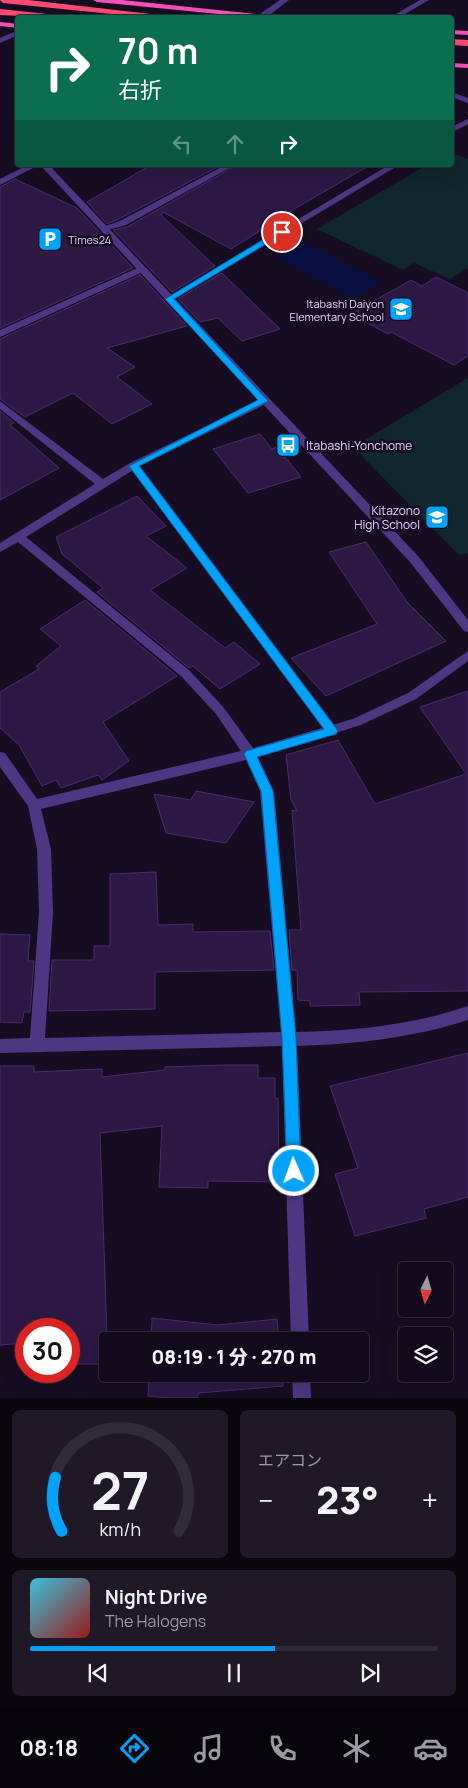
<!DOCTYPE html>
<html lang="ja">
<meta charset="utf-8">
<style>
:root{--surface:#110a1a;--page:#1e1827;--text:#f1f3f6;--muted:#9c9aa2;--line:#302b39;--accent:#00a2fb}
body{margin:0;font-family:Manrope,"Noto Sans JP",sans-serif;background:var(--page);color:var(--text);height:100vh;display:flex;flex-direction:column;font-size:19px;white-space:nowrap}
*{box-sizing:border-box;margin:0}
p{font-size:16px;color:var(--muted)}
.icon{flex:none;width:28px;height:28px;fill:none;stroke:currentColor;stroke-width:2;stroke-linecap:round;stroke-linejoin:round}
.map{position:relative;height:1398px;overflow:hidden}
.side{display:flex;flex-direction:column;gap:12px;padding:12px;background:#09060e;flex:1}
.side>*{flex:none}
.top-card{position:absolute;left:15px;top:15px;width:439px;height:152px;border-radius:5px;box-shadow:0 5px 20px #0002,0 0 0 1px var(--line);background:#0b6e4f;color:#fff;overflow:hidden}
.needle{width:32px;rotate:185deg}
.controls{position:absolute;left:398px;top:1262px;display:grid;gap:10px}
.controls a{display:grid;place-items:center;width:55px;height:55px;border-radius:5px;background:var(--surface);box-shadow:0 5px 20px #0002,0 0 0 1px var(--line);font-size:25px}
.speed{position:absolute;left:15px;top:1318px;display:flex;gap:10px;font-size:25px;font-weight:700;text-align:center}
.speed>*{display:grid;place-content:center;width:65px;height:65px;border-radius:50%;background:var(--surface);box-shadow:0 5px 20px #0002,0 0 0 1px var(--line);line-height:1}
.speed .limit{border:8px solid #d22;background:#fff;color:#111}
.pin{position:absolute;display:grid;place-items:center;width:42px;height:42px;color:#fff;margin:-21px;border:2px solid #fff;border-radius:50%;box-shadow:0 1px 5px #0007}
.me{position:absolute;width:55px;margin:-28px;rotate:358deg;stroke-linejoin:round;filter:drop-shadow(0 0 4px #0008)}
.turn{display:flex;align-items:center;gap:18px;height:105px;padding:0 20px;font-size:22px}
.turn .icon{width:65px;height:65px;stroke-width:2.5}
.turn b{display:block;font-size:35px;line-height:42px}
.lanes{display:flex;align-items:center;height:48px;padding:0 20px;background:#0003;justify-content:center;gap:25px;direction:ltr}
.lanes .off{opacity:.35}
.big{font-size:38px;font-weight:800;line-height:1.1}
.side .widget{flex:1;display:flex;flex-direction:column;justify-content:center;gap:8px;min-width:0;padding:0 18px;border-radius:8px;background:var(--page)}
.side .dial{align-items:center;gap:0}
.dial svg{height:130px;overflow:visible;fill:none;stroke:var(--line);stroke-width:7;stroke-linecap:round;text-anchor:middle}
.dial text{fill:var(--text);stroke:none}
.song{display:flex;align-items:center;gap:15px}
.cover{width:60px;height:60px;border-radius:8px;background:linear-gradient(135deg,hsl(190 70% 55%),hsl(0 70% 35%))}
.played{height:5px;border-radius:2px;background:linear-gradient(90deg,var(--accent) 60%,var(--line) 60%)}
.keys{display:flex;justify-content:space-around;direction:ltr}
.heat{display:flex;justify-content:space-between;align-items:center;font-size:28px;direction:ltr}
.side .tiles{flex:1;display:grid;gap:12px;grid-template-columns:1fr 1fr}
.widget:last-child{grid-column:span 2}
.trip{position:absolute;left:99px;top:1332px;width:270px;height:50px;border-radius:5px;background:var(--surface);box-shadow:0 5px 20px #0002,0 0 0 1px var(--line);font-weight:800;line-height:50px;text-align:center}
.menu{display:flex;height:80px;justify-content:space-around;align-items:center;background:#07040a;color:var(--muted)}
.menu .icon{width:35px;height:35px}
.menu .current{color:var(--accent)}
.menu b{font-size:22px;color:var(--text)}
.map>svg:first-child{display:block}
</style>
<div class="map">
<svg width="468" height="1398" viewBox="0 0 468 1398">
<rect width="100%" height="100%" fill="#170d23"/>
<path fill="#10272d" d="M451,152L468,159V268L450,279L414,263L403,270L317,229L427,165H451Z
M468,378V553L459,555L353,447Z"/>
<path fill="#090f41" d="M304,242L382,282L354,298L276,257Z"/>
<path fill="#2d1944" stroke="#4a2b71" d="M151,165H221L119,219L107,224L87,202Z
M237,165H370L296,208L231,249L163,212L161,215L215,266L172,292L113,230L127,227Z
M15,179L77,208L133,268L0,328V187Z
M222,273L280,329L242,341L218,318L200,322L178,299Z
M140,275L187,326L107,348L135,367L117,377L152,404L112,424L73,393L25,417L0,399V339Z
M436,277L468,293V356L454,365L391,332L388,334L351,314L411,280L422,286Z
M0,411L14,423L10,425L59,468L0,500Z
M260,434L272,449L277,447L301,477L248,493L213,449Z
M137,496L166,526L146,536L187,568L150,590L225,648L234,642L260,664L220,689L193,666L189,668L97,592L103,588L62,554L56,537Z
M366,542L407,602L446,641L326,696L291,658L377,624L329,552Z
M85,600L177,676L103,722L129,761L102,780L98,775L61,788L56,780L42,786L19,745L0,728V692L39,669L36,666L61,646L40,629Z
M468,691V991L359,992L360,1005L310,1006V1001L298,1000L297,970H292L289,930H301L292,810L297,811L291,800L286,755L338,740L375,804L466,774L420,707Z
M196,791L254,802L226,843L166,833L154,794L191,800Z
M156,872L158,925L193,924V932L270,931L274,970L155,972V1009L49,1011L52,960H94V946H110V874Z
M0,934L30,935L28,961H34L30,1012H24L22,1023L0,1022Z
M468,1053V1197L424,1209L426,1218L355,1236L335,1174L358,1168L330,1086Z
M223,1065H258V1078H275V1099L278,1098L279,1182L208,1181V1188L159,1187L162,1126L100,1133L108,1364H70L72,1340H69V1329H26V1343L0,1345V1066H34V1072L102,1069V1077L165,1070V1067Z
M152,1318L218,1325L277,1319L279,1341H151Z
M149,1374H282L283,1386L198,1393L197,1398H168L148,1396Z"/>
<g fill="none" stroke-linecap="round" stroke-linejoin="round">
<path fill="#4d3783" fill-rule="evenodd" d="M134,462L138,463L337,728L338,731L337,734H327L130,467L129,465Z"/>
<path fill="#4d3783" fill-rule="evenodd" d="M280,0H289L267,17H261V13Z
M18,30V35L0,43V38Z
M451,92L468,98V103L451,97Z
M468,119V124L451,133V127Z
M225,165H235L126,225L104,231L100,228L120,221Z
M389,165H399L172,301H166L164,299Z
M142,266L147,269L145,271L0,337V330Z
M264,398L269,401L268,403L138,467L26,537L190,671L224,708L253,748L353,719L408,693L468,651V661L416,699L361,725L258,757L274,791L296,1032C355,1031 412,1025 468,1006V1020C412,1038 356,1044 297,1046L309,1341H291L282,1046L0,1053V1039L30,1038L39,912L37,849L28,806L0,767V752L5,753L37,799L241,751L216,714L182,677L18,542L0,552V543L95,484L0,409V401L103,479L130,463ZM246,760L260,791L281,1032L45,1038L53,912L51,849L41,809Z
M292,1374H310L311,1398H293Z"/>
<path fill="#4d3783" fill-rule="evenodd" d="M420,0H429L398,18H389Z
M28,165H39L0,185V179Z
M40,165H49L418,556L468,620V632L464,631L410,562Z"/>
<path fill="#f551b9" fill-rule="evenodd" d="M93,0H122L293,18H259L97,2Z
M0,22L18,24V28L0,26Z
M451,30L468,31V35L451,34Z
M451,63L468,64V68L451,67Z"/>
<path fill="#ff4b73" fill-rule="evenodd" d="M0,0H28L186,18H151L3,3Z
M0,9L56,15L60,18L0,15Z
M451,39L468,40V46L451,45Z"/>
</g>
<path fill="#00a2fb" stroke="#0069a3" d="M279,230L286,232L174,299L268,401L139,466L338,731L336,734L257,757L273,791L296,1038L301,1171L299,1176L294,1178L289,1176L287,1171L282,1038L261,791L244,754L246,751L324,729L129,466L258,400L165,299Z"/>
<defs>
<g id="parking-square" transform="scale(1.25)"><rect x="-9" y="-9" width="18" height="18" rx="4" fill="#00a2fb" stroke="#170d23"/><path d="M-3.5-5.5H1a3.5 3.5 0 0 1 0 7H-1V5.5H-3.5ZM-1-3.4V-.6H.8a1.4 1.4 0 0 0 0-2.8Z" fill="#fff"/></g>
<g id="school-square" transform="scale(1.25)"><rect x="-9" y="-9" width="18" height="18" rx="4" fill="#00a2fb" stroke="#170d23"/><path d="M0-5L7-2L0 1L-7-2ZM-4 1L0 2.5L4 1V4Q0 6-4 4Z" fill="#fff"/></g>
<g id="bus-square" transform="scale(1.25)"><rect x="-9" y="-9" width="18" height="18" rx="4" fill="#00a2fb" stroke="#170d23"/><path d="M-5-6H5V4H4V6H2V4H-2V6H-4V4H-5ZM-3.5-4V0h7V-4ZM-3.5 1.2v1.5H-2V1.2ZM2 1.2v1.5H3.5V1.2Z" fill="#fff"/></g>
</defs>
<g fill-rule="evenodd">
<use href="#parking-square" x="50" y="239"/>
<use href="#school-square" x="401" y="309"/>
<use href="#bus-square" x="288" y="445"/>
<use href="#school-square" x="437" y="517"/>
</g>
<g text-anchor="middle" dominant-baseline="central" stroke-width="5" stroke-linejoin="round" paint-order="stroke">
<g font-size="11" fill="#e1d0ff" stroke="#170d23" text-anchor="start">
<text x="68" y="239">Times24</text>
<text x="384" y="303" text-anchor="end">Itabashi Daiyon<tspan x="384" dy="13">Elementary School</tspan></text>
</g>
<g font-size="12" fill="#e1d0ff" stroke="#170d23" text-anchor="start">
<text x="306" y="445">Itabashi-Yonchome</text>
<text x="420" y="510" text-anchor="end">Kitazono<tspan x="420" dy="14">High School</tspan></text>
</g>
</g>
</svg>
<div class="controls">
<a><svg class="needle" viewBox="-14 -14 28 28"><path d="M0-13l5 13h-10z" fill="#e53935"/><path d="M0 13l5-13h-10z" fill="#9c9aa2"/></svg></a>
<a><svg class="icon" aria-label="layers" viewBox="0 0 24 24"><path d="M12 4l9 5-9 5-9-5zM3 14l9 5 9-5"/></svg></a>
</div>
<div class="speed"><div class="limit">30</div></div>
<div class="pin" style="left:282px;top:232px;background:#d93025"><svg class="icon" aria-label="arrive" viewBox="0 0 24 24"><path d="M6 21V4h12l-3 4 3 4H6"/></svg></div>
<svg class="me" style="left:294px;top:1171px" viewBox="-20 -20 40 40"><circle r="17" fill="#00a2fb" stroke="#fff" stroke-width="3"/><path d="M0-11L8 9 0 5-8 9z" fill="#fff"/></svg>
<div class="trip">08:19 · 1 分 · 270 m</div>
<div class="top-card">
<div class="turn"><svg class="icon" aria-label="right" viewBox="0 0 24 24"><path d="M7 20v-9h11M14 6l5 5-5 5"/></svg><div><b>70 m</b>右折</div></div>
<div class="lanes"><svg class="icon off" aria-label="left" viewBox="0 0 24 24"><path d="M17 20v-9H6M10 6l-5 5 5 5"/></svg><svg class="icon off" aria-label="ahead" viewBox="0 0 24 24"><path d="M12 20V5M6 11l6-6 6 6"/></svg><svg class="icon" aria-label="right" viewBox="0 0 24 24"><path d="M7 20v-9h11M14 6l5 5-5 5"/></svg></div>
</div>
</div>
<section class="side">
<div class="tiles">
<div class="widget dial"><svg viewBox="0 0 100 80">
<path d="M14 69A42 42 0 1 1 86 69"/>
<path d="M14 69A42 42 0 0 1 10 36" stroke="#00a2fb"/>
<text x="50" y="56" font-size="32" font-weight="700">27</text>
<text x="50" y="72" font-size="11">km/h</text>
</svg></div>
<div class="widget"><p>エアコン</p>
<div class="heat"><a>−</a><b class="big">23°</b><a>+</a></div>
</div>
<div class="widget">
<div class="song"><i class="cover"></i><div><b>Night Drive</b><p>The Halogens</p></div></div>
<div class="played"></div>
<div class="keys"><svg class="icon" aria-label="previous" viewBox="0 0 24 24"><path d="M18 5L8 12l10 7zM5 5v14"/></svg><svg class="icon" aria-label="pause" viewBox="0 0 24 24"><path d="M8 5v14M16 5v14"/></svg><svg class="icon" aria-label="next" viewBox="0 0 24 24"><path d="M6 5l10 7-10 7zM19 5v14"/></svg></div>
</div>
</div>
</section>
<nav class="menu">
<b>08:18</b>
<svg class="icon current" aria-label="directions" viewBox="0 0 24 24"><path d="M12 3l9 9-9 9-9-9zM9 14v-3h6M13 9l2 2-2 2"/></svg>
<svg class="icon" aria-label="music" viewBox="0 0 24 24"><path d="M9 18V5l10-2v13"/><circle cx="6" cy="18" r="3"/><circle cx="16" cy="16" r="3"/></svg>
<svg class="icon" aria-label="phone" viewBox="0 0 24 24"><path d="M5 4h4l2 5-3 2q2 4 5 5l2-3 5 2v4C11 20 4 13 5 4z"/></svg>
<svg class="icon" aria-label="climate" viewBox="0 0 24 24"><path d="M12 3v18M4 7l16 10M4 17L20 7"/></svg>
<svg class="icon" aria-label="car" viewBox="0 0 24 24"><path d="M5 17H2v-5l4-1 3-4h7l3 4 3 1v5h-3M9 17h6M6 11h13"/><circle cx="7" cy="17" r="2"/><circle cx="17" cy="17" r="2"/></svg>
</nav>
